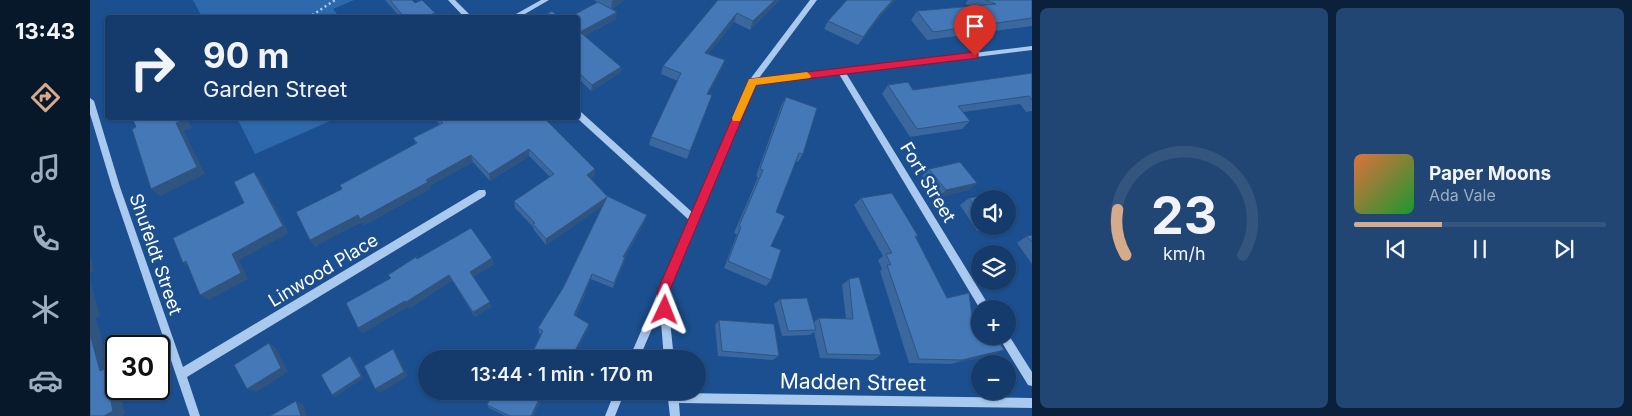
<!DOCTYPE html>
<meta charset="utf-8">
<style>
:root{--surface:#143b6b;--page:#214673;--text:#f1f3f6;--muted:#9dadc1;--line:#33557e;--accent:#d6ab8b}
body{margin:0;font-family:Inter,sans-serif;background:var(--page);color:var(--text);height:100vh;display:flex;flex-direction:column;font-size:19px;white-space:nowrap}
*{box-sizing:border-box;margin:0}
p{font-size:16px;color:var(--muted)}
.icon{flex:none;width:28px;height:28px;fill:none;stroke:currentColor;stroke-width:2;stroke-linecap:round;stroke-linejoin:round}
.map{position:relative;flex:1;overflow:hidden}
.side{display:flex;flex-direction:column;gap:8px;padding:8px;background:#0b203b;width:600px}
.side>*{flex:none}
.guide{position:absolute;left:15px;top:15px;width:475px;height:105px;border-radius:5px;box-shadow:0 1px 4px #0004,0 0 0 1px var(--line);background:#143b6b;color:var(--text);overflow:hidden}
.tools{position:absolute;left:881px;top:190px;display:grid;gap:10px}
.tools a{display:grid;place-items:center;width:45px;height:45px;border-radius:50%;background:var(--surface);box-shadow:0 1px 4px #0004,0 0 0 1px var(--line);font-size:25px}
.speed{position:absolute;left:15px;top:335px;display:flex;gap:10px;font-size:25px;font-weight:700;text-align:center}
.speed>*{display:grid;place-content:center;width:65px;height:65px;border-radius:50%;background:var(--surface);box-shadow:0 1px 4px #0004,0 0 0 1px var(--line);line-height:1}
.speed .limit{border:2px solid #111;border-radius:8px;background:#fff;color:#111}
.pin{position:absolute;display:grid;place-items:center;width:42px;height:42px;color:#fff;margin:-51px -21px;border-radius:50% 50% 50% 0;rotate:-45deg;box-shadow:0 0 5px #0007}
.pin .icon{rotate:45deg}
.me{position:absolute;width:55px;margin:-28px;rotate:2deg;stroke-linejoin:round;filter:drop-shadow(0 0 4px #0008)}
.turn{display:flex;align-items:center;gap:18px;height:105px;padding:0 15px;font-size:22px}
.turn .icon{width:65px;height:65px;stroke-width:2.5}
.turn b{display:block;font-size:35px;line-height:42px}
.side .card{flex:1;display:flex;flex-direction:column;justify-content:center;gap:8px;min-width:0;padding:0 18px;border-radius:8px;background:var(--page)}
.side .dial{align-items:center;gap:0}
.dial svg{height:130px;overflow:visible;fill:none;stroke:var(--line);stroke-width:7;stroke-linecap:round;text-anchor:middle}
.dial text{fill:var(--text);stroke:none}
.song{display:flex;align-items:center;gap:15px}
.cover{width:60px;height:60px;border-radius:8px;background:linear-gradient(135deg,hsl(20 70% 55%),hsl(130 70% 35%))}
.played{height:5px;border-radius:2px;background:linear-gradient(90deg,var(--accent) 35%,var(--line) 35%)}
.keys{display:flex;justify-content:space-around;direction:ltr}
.side .tiles{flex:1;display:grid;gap:8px;grid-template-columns:repeat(2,1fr)}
.trip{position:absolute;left:328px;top:350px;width:288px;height:50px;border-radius:25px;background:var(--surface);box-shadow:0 1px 4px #0004,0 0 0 1px var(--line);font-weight:600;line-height:50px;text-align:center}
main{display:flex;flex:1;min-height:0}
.dock{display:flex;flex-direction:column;width:90px;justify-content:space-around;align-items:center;background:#08182b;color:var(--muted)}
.dock .icon{width:35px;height:35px}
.dock .current{color:var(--accent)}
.dock b{font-size:22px;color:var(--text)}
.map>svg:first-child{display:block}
</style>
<main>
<nav class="dock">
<b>13:43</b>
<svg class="icon current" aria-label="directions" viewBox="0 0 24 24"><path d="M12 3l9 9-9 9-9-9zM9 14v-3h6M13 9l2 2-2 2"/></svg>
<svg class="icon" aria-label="music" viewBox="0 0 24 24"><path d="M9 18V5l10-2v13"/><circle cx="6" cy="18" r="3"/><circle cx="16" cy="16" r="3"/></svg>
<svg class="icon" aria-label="phone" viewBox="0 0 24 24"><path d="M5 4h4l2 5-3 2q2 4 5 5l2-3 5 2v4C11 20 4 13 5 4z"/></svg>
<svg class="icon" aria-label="climate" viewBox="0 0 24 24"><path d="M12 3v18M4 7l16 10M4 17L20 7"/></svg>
<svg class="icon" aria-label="car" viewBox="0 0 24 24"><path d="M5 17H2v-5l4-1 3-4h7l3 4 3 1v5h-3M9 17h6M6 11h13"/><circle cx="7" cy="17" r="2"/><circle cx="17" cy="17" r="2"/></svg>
</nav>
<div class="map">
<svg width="942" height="416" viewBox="0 0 942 416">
<rect width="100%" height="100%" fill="#1b4f8f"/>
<path fill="#2e69ad" d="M103,0H264L243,9L250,18L112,17Z
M147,118H247L165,154Z"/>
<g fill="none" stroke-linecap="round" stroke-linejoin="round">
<path stroke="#a9c9ee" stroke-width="2.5" stroke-dasharray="2 3" stroke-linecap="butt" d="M218,18L245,0"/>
<path fill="#a9c9ee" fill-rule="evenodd" d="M358,0H365L383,18H375Z
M451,0H459L428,18H419Z
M720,0H727L669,78L942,46V50L756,73L901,309H890L749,74L665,84L577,292L584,359H574L570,310L549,359H539L599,220L487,118L488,111L491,112L602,212L658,82Z
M0,98L4,101L30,187L93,367L389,190H395L396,193L395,196L97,377L110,416H100L22,187L0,114Z
M918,334L942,372V386L938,385L908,336H918Z
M525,391H535L525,416H515Z
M577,391H587L588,393L942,398V408L589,403L590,416H580Z"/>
</g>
<path fill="#3a679d" d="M295,0H322L325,3L345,13L347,18H311Z
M504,0H534L522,9L526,19L494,36L531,67L530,73L501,91L488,78V18L507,2Z
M628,0H690L660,30L644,22L618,54L632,68L618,94L622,95L597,159L559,145L561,137L588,81L571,74L573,66Z
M878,0H942V26L837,40L821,20L827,11L881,6L875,4Z
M738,21L785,23L768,45L734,29Z
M942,73V111L936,112L930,104L873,112L880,121L872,129L820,137L792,94L798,85L823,90Z
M696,97L713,154L708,162L706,161L686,212L681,246V280L676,286L634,268L647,234L644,233L668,177L666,176L691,106Z
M343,118H448L505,176L501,179L517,196L557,215L555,221L535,257L534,263L523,288L501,279L486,316L499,328L451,334L449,333L448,328L473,288L512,206L456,245L444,230L443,227L425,208L424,201L460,177L439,156L400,181L383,162L339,186L340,189L274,225L272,222L225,246L220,240L252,189L326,144L323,138L350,124Z
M839,169L887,183L878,190L847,198L832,176Z
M771,198L828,236L826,238L857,298L882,317L903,355L861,364L819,363L790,271L792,269L788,260L793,256L764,205Z
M879,198L890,199V226H915L887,231L870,205Z
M927,219L918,226V221Z
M942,235V264L927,243L937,236Z
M404,264L383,277L400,302L401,307L385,317L362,280L320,308L319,306L272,333L301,278Z
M759,279L791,355L783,360L730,358L724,332L720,335L692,336L684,304L690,299L724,322L729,318L756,319L752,285Z
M629,320L689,356L683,360L628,356L625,325Z
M404,391H455L443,416H416L399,408L397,405Z
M469,391H479L477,395Z"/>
<path fill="#305480" d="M524,0H534L521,10L522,1Z
M685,0H690L660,30L663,21Z
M803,0H806L785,23L768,45L790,14Z
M527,12L526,19L490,38V32Z
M647,13L644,22L613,61L615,53Z
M635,60L632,68L614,102L617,94Z
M531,67L530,73L501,91L502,85Z
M93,118H97L102,128L94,131L115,174L70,196L61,189L86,123Z
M439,149V156L400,181L399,174Z
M381,155L383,162L339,186L340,189L274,225L272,222L225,246L220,240L336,180Z
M505,169V176L497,182V175Z
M164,172L170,179L199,233L149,260L158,279L119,300L110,295L142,254Z
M887,183L878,190L847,198L856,190Z
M517,197L516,204L456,245V239Z
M557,215L555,221L532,262L533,257Z
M0,254L4,271L0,273Z
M535,257L534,263L523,288L524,283Z
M402,258L404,264L382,278L380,272Z
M96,261L101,269L93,263Z
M502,274L501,279L484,320V315Z
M359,275L362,280L320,308L319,306L272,333L268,328Z
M0,279L10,316L6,318L21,371L26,373V389H30L35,414L32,416H14L10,371L0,334Z
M400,302L401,307L385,317L383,312Z
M499,324V328L482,359H481Z
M179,343L186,348L198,372L166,392L157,389Z
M303,349L307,354L318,376L290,393L285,389Z
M914,350L903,355L861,364L872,360Z
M260,356L263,358L274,378L245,397L242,395Z
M453,391H455L443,416H441Z
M206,401L213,404L217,416H211Z"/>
<path fill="#4478b7" stroke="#305480" d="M300,0H322L325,3L332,0L345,13L342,14L347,18H315Z
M628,0H685L663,21L647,13L615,53L635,60L617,94L622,95L600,151L561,137L591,73L573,66Z
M757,0H803L790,14L773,37L738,21Z
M895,0H942V18L843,32L827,11L906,4Z
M508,2L527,12L490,32L531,67L502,85L488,72V69L489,68L488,67V18H478Z
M462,11L470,18H450Z
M942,73V100L939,96L868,106L880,121L827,129L798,85L818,82L823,90Z
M696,97L727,108L713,154L709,153L686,212L695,216L681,246L691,250L681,280L638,261L651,227L649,226L673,170L670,169Z
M42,118H93L94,120L86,123L107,167L61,189L42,129L46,127Z
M348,118H448L450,120L454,118L505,169L497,175L517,196L557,215L533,257H535L524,283L502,274L484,315L499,324L481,358V359H439L453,331L448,328L473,288L517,197L456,239L443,224L445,223L424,201L464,174L439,149L399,174L381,155L336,180L338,182L270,219L268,215L220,240L206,212L252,189L250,185L327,143L323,138L353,123Z
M870,162L887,183L856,190L839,169Z
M164,172L193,226L142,254L151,273L110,295L96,261L93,263L83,238L154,203L144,182Z
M802,193L828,236H825L857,298L879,293L882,317L890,316V336H905L914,350L872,360L829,359L797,265H801L796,254L802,253L771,198Z
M908,193L912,199H890V214L879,198Z
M918,206L927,219L918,221Z
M381,228L402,258L380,272L400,302L383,312L359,275L316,302L315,301L268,328L256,303L301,278L298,275L326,257L327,259Z
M942,235V242L937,236Z
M769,277L791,355L737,354L729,318L763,319L759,279Z
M717,298L726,330L698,331L690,299Z
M629,320L684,324L689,356L632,351Z
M0,334L10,371L14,369L23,411L14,416H0Z
M179,343L191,368L157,389L144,365Z
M303,349L314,372L285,389L274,366Z
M260,356L271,376L242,395L231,375Z
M404,391H453L441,416H420L397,405Z
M206,401L211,416H180Z"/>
<path fill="#e11d48" stroke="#92132f" d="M885,52L888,53V58L666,85L579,292L581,310L579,314L575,316L570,314L567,292L659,79Z"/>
<path fill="#f59e0b" d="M717,72L721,76L720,78L666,85L650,121H643L642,118L659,79Z"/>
<g text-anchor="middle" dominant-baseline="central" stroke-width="5" stroke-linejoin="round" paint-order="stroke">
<g font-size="18" fill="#fff" stroke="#1b4f8f">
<text transform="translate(838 182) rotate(59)">Fort Street</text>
<text transform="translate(66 254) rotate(71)">Shufeldt Street</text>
<text transform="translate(233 270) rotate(-31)">Linwood Place</text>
</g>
<g font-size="21" fill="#fff" stroke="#1b4f8f">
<text transform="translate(763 382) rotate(1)">Madden Street</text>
</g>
</g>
</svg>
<div class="tools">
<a><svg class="icon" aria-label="sound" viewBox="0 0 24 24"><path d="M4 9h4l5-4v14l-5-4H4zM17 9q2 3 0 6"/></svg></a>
<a><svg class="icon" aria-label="layers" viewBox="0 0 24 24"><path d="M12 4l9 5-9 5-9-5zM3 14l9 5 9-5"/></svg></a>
<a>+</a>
<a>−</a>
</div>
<div class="speed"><div class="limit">30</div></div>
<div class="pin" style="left:885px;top:56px;background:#d93025"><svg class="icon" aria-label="arrive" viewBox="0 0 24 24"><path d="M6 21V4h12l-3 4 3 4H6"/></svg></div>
<svg class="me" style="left:575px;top:310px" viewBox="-20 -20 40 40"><path d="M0-17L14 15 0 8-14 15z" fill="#e11d48" stroke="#fff" stroke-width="4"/></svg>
<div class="trip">13:44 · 1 min · 170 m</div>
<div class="guide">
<div class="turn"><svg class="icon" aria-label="right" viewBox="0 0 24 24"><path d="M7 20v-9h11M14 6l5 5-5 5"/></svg><div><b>90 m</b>Garden Street</div></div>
</div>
</div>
<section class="side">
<div class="tiles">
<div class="card dial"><svg viewBox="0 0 100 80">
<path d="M14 69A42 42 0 1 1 86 69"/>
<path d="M14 69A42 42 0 0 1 9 41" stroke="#d6ab8b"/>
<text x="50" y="56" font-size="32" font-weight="700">23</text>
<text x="50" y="72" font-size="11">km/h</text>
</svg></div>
<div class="card">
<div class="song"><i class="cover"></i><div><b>Paper Moons</b><p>Ada Vale</p></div></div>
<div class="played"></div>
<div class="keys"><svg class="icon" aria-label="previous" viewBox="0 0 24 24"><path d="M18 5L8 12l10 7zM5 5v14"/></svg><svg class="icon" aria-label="pause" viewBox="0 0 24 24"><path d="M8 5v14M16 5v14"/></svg><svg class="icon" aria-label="next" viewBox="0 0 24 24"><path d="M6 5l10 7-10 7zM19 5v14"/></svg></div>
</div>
</div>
</section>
</main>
